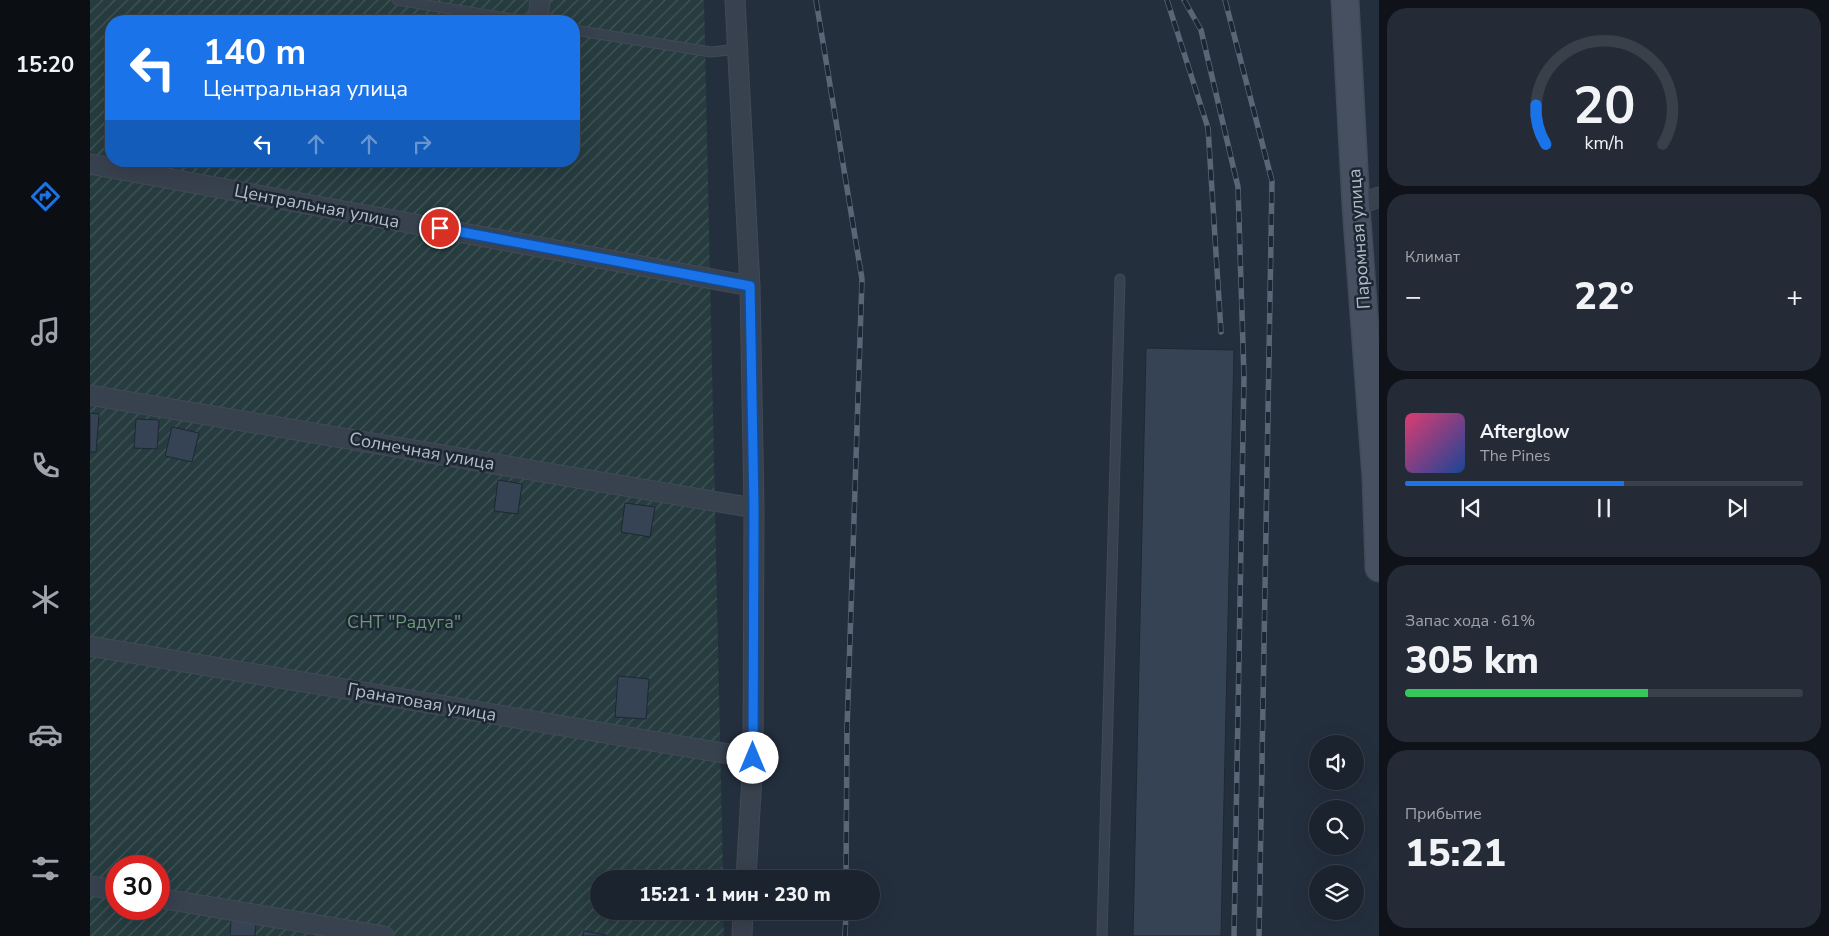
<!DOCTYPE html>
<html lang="ru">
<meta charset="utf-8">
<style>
:root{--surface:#1b232e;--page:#242b36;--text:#f1f3f6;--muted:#a0a4aa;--line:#39404a;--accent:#1a73e8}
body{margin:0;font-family:"Nunito Sans",sans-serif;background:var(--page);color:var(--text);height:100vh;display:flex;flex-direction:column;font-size:19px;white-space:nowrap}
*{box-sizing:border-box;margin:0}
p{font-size:16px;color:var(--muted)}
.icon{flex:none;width:28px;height:28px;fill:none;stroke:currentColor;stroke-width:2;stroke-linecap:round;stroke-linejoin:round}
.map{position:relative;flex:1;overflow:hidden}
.drawer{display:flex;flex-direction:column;gap:8px;padding:8px;background:#0f1319;width:450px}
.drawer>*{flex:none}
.hud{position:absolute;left:15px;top:15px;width:475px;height:152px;border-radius:20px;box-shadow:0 5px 20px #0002,0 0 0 1px var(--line);background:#1a73e8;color:#fff;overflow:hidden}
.tools{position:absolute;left:1219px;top:735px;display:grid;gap:10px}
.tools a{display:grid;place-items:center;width:55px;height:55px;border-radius:50%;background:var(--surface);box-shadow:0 5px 20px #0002,0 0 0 1px var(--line);font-size:25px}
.speed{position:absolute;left:15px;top:855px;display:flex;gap:10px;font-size:25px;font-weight:700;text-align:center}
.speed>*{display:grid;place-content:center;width:65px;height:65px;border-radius:50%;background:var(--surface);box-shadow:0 5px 20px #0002,0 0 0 1px var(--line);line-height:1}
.speed .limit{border:8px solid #d22;background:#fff;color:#111}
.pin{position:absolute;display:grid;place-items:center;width:42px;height:42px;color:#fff;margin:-21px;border:2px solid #fff;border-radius:50%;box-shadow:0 1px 5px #0007}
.me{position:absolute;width:55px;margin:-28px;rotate:0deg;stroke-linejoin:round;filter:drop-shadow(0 0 4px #0008)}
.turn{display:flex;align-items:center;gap:18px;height:105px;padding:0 15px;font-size:22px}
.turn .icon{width:65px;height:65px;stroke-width:2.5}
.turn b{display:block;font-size:35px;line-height:42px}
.lanes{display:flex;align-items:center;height:48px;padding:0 15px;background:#0003;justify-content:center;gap:25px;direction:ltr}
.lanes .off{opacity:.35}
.big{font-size:38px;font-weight:800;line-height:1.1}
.drawer .widget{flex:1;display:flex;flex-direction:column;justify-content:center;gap:8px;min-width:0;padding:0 18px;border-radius:20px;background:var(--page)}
.drawer .dial{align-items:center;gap:0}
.dial svg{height:130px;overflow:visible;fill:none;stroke:var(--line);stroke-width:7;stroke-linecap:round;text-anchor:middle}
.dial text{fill:var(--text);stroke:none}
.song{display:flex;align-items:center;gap:15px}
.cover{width:60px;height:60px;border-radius:8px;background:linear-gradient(135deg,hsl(340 70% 55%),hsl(220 70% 35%))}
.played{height:5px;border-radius:2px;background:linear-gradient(90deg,var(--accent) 55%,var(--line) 55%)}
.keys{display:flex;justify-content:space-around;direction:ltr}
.heat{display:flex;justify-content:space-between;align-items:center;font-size:28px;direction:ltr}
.charge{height:8px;border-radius:4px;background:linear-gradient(90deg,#34c759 61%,var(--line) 0)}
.trip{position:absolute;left:500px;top:870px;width:290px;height:50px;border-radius:25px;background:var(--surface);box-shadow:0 5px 20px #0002,0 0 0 1px var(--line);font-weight:800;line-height:50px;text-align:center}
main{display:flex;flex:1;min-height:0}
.tab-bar{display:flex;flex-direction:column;width:90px;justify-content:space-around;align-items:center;background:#0b0e12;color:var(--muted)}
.tab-bar .icon{width:35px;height:35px}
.tab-bar .on{color:var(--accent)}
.tab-bar b{font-size:22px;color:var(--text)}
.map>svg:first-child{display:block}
</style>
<main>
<nav class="tab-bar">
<b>15:20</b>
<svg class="icon on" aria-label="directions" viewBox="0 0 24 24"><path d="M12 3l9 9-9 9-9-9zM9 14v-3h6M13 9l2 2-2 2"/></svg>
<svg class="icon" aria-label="music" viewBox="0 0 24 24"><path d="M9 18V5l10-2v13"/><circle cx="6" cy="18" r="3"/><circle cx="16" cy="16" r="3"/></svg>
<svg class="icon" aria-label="phone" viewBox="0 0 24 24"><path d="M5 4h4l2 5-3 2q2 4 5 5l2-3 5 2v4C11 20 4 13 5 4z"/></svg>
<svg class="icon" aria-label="climate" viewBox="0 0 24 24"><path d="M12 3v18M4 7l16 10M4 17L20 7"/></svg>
<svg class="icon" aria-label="car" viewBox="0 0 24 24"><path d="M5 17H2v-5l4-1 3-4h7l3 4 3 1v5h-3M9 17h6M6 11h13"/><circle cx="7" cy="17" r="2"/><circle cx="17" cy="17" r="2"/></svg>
<svg class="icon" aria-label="filters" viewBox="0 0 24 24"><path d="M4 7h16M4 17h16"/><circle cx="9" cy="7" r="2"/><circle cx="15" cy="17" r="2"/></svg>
</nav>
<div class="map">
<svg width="1289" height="936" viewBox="0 0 1289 936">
<defs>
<pattern id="garden-furrows" width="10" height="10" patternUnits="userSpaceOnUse" patternTransform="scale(1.25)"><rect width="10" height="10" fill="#263c3f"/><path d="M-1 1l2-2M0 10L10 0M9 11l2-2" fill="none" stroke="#435659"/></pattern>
</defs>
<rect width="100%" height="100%" fill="#242f3e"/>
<path fill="url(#garden-furrows)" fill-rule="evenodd" d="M0,0H614L633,879H509V911H633L634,936H0ZM21,21H484V161H21ZM26,866H69V909H26Z"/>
<path fill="#364354" stroke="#1f2835" d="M1056,348L1144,350L1131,936H1043Z
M0,413L9,414L6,452H0Z
M46,419L69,420L67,449L44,448Z
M82,427L109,433L102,462L75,456Z
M408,480L432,484L428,514L404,511Z
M535,503L565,507L560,537L531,532Z
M528,676L559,679L556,719L525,717Z
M141,920L166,922L165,936H140Z
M494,931L516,935V936H493Z"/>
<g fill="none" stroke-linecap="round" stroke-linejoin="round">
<g stroke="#414a57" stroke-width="11">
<path id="lane" d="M307,0L434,21
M484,30L621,52L648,49
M1012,936L1030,279"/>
</g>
<g stroke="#414a57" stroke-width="21">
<path id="street" d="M645,0L660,286L664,508L663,758L656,879
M448,21L450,0
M0,164L660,286
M1266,206L1289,197
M0,395L664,508
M0,646L663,758
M0,886L26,890
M69,898L294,936
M652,936L653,911"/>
</g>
<g stroke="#414a57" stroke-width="29">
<path id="secondary" d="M1255,0L1266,206L1286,478L1289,568"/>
</g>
<use href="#lane" stroke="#38414e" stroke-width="9"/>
<use href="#street" stroke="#38414e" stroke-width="19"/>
<use href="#secondary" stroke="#465061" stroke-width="26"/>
<g stroke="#5a6575" stroke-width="5.5">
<path id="rail" d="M726,0L772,279L757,729L756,879
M1077,0L1118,128L1131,332
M1094,0L1111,30L1148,187L1154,378L1144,936
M1135,0L1182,181L1169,936
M755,936L756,911"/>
</g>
<use href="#rail" stroke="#1d2633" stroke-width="4" stroke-dasharray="11" stroke-linecap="butt"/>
</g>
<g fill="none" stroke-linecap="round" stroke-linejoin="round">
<g stroke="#114b97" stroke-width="12">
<path id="route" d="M350,228L660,286L664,508L663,758"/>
</g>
<use href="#route" stroke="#1a73e8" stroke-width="9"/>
</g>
<g text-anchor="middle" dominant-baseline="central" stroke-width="5" stroke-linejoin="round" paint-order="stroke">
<g font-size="18" fill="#b4bcc9" stroke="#1d2633">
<text transform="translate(227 206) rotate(11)">Центральная улица</text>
<text transform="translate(1269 239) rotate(-94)">Паромная улица</text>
<text transform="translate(332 451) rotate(10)">Солнечная улица</text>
<text transform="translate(332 702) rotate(10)">Гранатовая улица</text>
</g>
<g font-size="18" fill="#6b9a76" stroke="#1d2633">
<text x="314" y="622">СНТ "Радуга"</text>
</g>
</g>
</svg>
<div class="tools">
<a><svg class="icon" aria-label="sound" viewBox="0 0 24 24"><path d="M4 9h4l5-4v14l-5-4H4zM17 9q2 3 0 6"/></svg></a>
<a><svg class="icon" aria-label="search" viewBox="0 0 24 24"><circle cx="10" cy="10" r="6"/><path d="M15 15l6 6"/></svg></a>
<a><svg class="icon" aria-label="layers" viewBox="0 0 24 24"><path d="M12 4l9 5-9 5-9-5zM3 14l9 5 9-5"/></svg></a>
</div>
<div class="speed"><div class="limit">30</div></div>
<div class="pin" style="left:350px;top:228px;background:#d93025"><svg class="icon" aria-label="arrive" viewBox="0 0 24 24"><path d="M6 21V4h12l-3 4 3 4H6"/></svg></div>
<svg class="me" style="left:663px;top:758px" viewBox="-20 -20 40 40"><circle r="19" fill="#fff"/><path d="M0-13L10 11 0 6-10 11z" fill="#1a73e8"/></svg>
<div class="trip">15:21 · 1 мин · 230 m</div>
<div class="hud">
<div class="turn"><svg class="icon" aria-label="left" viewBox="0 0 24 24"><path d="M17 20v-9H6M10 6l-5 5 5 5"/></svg><div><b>140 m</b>Центральная улица</div></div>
<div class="lanes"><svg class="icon" aria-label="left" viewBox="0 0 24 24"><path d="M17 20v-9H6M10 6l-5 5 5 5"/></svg><svg class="icon off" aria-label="ahead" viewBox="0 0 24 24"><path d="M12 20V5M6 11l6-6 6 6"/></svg><svg class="icon off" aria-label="ahead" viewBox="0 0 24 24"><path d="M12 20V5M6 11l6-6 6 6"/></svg><svg class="icon off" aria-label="right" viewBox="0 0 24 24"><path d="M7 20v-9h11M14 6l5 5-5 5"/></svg></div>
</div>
</div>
<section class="drawer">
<div class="widget dial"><svg viewBox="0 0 100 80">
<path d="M14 69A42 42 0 1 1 86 69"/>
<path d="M14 69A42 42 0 0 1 8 45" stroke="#1a73e8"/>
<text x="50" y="56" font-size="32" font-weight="700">20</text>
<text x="50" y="72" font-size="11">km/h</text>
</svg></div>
<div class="widget"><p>Климат</p>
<div class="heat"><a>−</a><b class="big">22°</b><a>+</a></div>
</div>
<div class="widget">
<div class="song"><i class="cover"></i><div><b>Afterglow</b><p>The Pines</p></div></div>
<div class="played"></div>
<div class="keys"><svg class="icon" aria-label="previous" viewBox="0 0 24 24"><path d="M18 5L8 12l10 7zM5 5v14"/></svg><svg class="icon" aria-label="pause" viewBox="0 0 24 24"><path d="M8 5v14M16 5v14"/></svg><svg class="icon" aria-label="next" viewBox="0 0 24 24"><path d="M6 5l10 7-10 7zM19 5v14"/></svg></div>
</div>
<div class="widget"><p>Запас хода · 61%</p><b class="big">305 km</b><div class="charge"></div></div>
<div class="widget"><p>Прибытие</p><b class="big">15:21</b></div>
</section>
</main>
